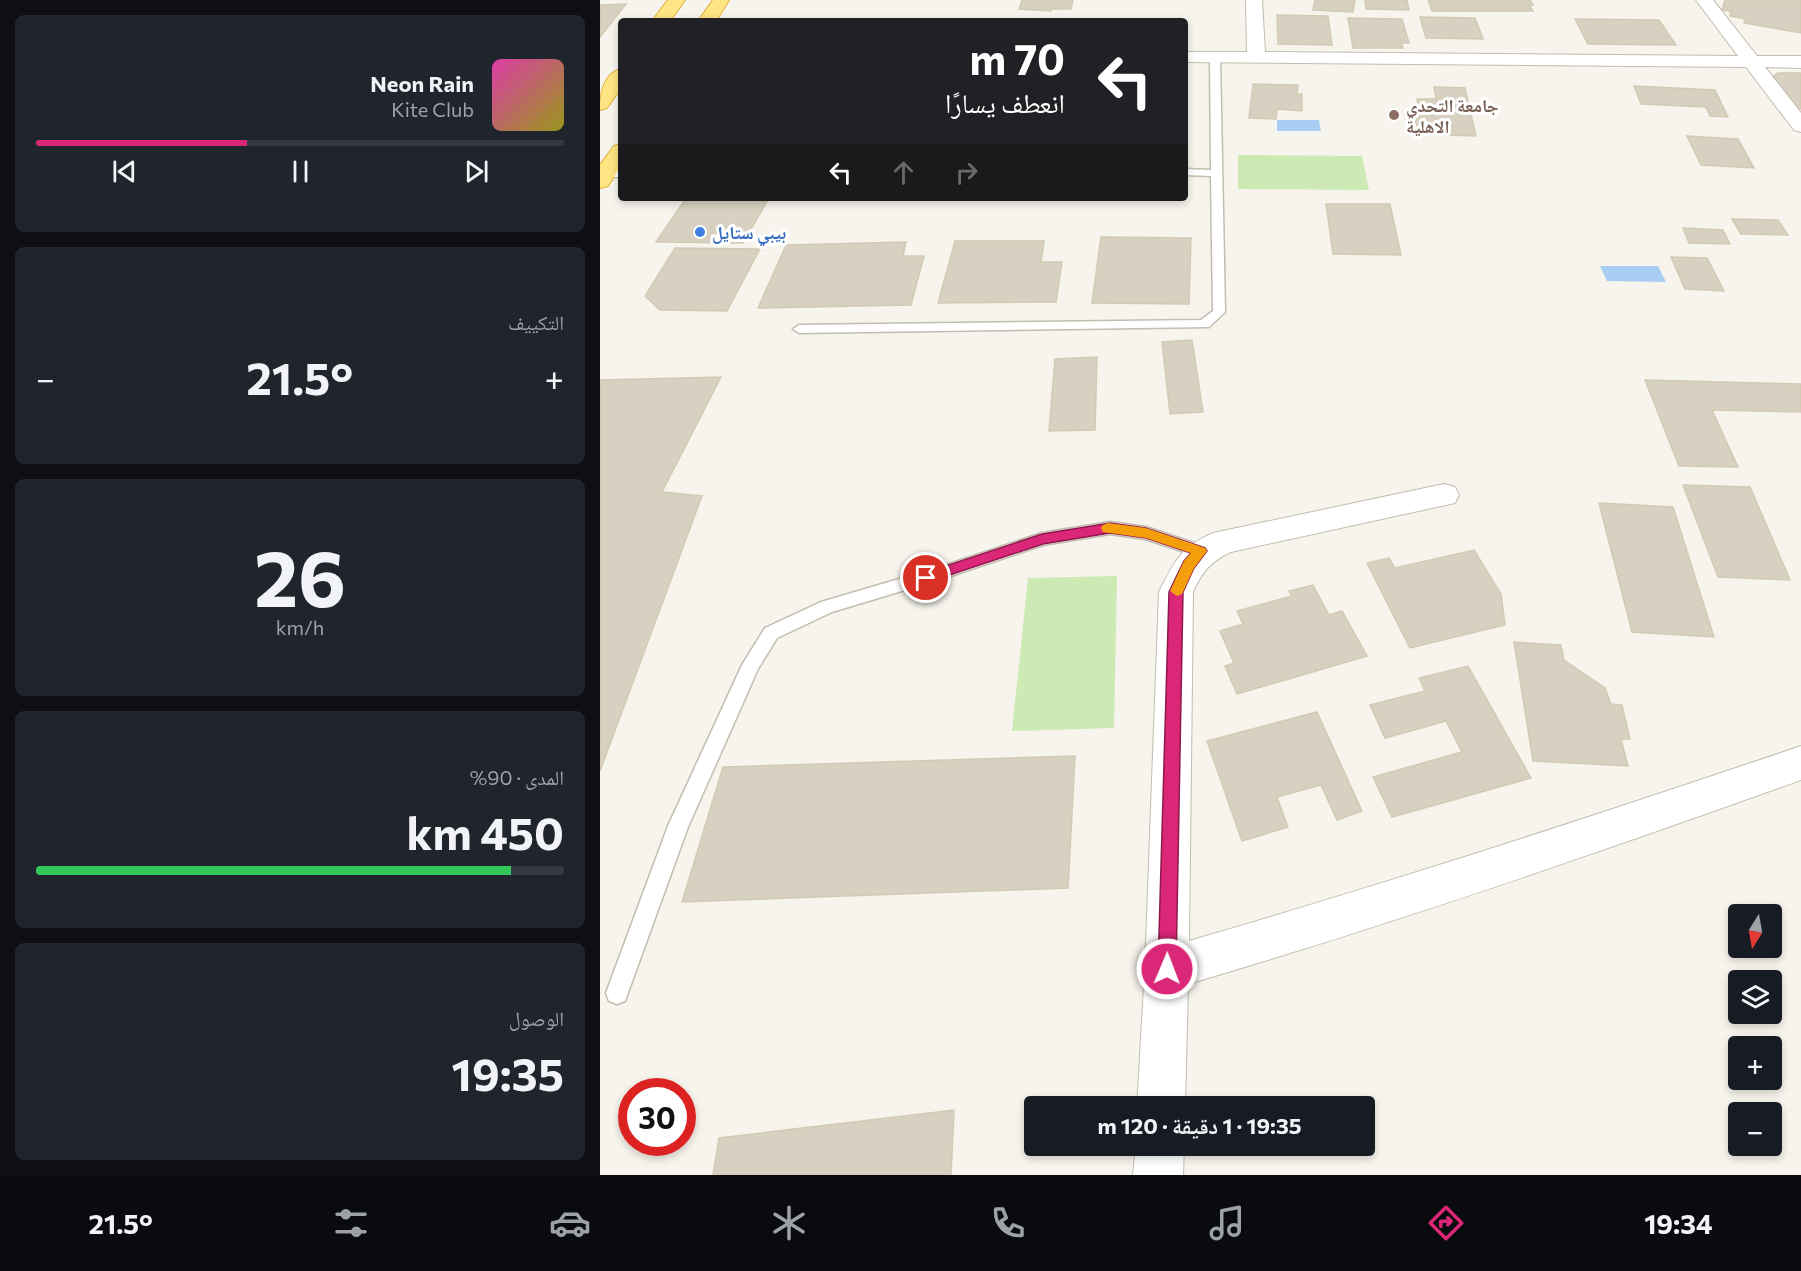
<!DOCTYPE html>
<html lang="ar">
<meta charset="utf-8">
<style>
:root{--surface:#171b24;--page:#20242c;--text:#f1f3f6;--muted:#9ea1a6;--line:#363941;--accent:#db2777}
body{margin:0;font-family:Commissioner,"Noto Naskh Arabic",sans-serif;background:var(--page);color:var(--text);direction:rtl;height:100vh;display:flex;flex-direction:column;font-size:22px;white-space:nowrap}
*{box-sizing:border-box;margin:0}
p{font-size:20px;color:var(--muted)}
.icon{flex:none;width:33px;height:33px;fill:none;stroke:currentColor;stroke-width:2;stroke-linecap:round;stroke-linejoin:round}
.map{position:relative;flex:1;overflow:hidden;direction:ltr}
.sheet{display:flex;flex-direction:column;gap:15px;padding:15px;background:#0d0f14;width:600px}
.sheet>*{flex:none}
.top-card{position:absolute;left:18px;top:18px;width:570px;height:183px;border-radius:6px;box-shadow:0 3px 9px #0003;direction:rtl;background:#202124;color:#fff;overflow:hidden}
.needle{width:39px;rotate:191deg}
.tools{position:absolute;left:1128px;top:904px;display:grid;gap:12px}
.tools a{display:grid;place-items:center;width:54px;height:54px;border-radius:6px;background:var(--surface);box-shadow:0 3px 9px #0003;font-size:30px}
.speed{position:absolute;left:18px;top:1078px;display:flex;gap:12px;font-size:30px;font-weight:700;text-align:center}
.speed>*{display:grid;place-content:center;width:78px;height:78px;border-radius:50%;background:var(--surface);box-shadow:0 3px 9px #0003;line-height:1}
.speed .limit{border:9px solid #d22;background:#fff;color:#111}
.pin{position:absolute;display:grid;place-items:center;width:51px;height:51px;color:#fff;margin:-26px;border:3px solid #fff;border-radius:50%;box-shadow:0 2px 6px #0007}
.me{position:absolute;width:66px;margin:-33px;rotate:1deg;stroke-linejoin:round;filter:drop-shadow(0 0 4px #0008)}
.turn{display:flex;align-items:center;gap:21px;height:126px;padding:0 24px;font-size:27px}
.turn .icon{width:78px;height:78px;stroke-width:2.5}
.turn b{display:block;font-size:42px;line-height:51px}
.lanes{display:flex;align-items:center;height:57px;padding:0 24px;background:#0003;justify-content:center;gap:30px;direction:ltr}
.lanes .off{opacity:.35}
.big{font-size:45px;font-weight:700;line-height:1.1}
.sheet .tile{flex:1;display:flex;flex-direction:column;justify-content:center;gap:9px;min-width:0;padding:0 21px;border-radius:9px;background:var(--page)}
.sheet .dial{align-items:center;gap:0}
.dial b{font-size:78px;line-height:1}
.song{display:flex;align-items:center;gap:18px}
.cover{width:72px;height:72px;border-radius:9px;background:linear-gradient(135deg,hsl(320 70% 55%),hsl(60 70% 35%))}
.played{height:6px;border-radius:3px;background:linear-gradient(90deg,var(--accent) 40%,var(--line) 40%)}
.keys{display:flex;justify-content:space-around;direction:ltr}
.heat{display:flex;justify-content:space-between;align-items:center;font-size:33px;direction:ltr}
.charge{height:9px;border-radius:4px;background:linear-gradient(90deg,#34c759 90%,var(--line) 0)}
.trip{position:absolute;left:424px;top:1096px;width:351px;height:60px;border-radius:6px;background:var(--surface);box-shadow:0 3px 9px #0003;font-weight:700;line-height:60px;text-align:center;direction:rtl}
.tabs{display:flex;height:96px;justify-content:space-around;align-items:center;background:#090b0e;color:var(--muted)}
.tabs .icon{width:42px;height:42px}
.tabs .active{color:var(--accent)}
.tabs b{font-size:27px;color:var(--text)}
main{display:flex;flex:1;min-height:0}
.map>svg:first-child{display:block}
</style>
<main>
<div class="map">
<svg width="1201" height="1175" viewBox="0 0 1201 1175">
<rect width="100%" height="100%" fill="#f6f4ec"/>
<path fill="#cdeab4" d="M638,155L762,156L769,190L638,189Z
M517,576L514,728L412,731L428,578Z"/>
<path fill="#a8cdf2" d="M677,120H719L721,131H677Z
M1000,266H1058L1066,282L1007,281Z"/>
<path fill="#d8d1c1" stroke="#d3cab4" stroke-width="1.5" d="M422,0H473L471,9H452L451,11L419,9Z
M715,0H755L753,12L713,10Z
M765,0H807L809,10L766,9Z
M828,0H930L933,5H929L933,11H832Z
M1125,0H1201V33L1144,23L1145,19L1130,16L1131,11L1122,10Z
M26,4L0,37V5Z
M677,15L728,16L732,45L678,44Z
M820,17L875,18L883,39L826,38Z
M748,18L802,19L809,43H801L803,48H753Z
M975,19L1059,20L1076,45L988,44Z
M1178,73H1201V109H1193L1170,78Z
M653,84L698,85L697,94H702V111L677,109L676,119L649,118Z
M1034,86L1115,90L1128,117L1110,116L1106,107L1041,104Z
M834,87L865,88L876,136L814,134L812,118H820L817,99H836Z
M1087,136L1138,139L1154,168L1101,165Z
M86,198H169L143,243L56,242Z
M726,204H790L801,255L733,254Z
M1132,219L1178,220L1188,235L1141,234Z
M1083,228L1123,230L1130,244L1089,243Z
M501,237L591,238L589,304L492,303Z
M355,241H444L441,262H462L456,302L338,303Z
M306,242L303,256H324L311,305L158,308L186,245Z
M75,248L160,249L127,311L60,310L45,296Z
M1071,257L1107,258L1124,291L1085,289Z
M592,340L603,412L570,414L562,342Z
M497,357L495,430L449,431L455,359Z
M121,377L62,492L102,496L0,771V380Z
M1045,380L1201,384V412L1112,410L1138,467L1079,466Z
M1083,485L1150,487L1190,580L1118,577Z
M999,503L1073,507L1114,637L1032,632Z
M874,550L901,594L905,625L810,648L767,563L789,558L795,568Z
M713,585L729,615L742,611L767,656L637,694L625,666L634,663L620,631L643,624L637,611L692,596L689,591Z
M914,642L961,645L964,660L1005,688L1011,704L1022,705L1030,739H1021L1028,766L933,761Z
M868,666L931,778L792,817L773,777L862,752L846,721L785,738L770,705L825,691L819,678Z
M717,712L762,811L737,820L721,785L677,797L688,827L642,841L607,741Z
M475,756L468,888L82,902L123,767Z
M354,1110L351,1175H113L119,1138Z"/>
<g fill="none" stroke-linecap="round" stroke-linejoin="round">
<g stroke="#c2bdae" stroke-width="3">
<path id="service" d="M615,54L620,57L625,312L609,327L199,333L193,329L199,325L601,320L613,311L611,176L585,175V169L611,170L610,57Z
M21,171V177H5L0,175L5,171Z
M510,522L546,527L606,547L608,551L606,555L600,557L545,539L510,534L443,545L345,578L232,612L177,638L158,669L88,827L25,1001L17,1004L9,1001L6,993L68,826L142,665L165,628L221,602L343,566L442,533Z"/>
</g>
<g stroke="#c2bdae" stroke-width="2">
<path id="minor" d="M646,0H662L665,52L1138,56L1096,0H1113L1157,56H1201V68L1165,67L1201,113V132L1194,130L1146,67L585,62V52H647Z
M844,484L855,487L859,495L855,503L631,552C611,561 602,572 593,592L589,941C795,881 998,815 1201,746V780C998,853 795,923 588,984L585,1107H537L545,969L559,592C574,562 581,547 613,533Z
M536,1146H584L583,1175H533Z"/>
</g>
<g stroke="#e1b23b" stroke-width="2">
<path id="trunk" d="M68,0H85L70,21H52Z
M113,0H129L116,21H98Z
M21,69V88L7,108L0,110C0,94 3,74 21,69Z
M21,144V166L8,186L0,188V165L14,146Z"/>
</g>
<use href="#service" fill="#fff" fill-rule="evenodd"/>
<use href="#minor" fill="#fff" fill-rule="evenodd"/>
<use href="#trunk" fill="#ffe484" fill-rule="evenodd"/>
</g>
<path fill="#db2777" stroke="#8e194d" stroke-width="1.5" d="M510,523L546,528L605,548L607,551L594,568L583,592L576,969L574,975L567,978L561,975L558,969L569,592L584,561L591,553L546,538L510,533L443,544L326,583L319,578L321,574L442,534Z"/>
<path fill="#f59e0b" d="M508,523L546,528L605,548L607,551L594,568L582,594L577,596L570,591L584,561L591,553L546,538L503,532L501,528L503,525Z"/>
<circle fill="#8d6e63" stroke="#fff" stroke-width="2" cx="794" cy="115" r="6"/>
<circle fill="#3f7fe0" stroke="#fff" stroke-width="2" cx="100" cy="232" r="6"/>
<g text-anchor="middle" dominant-baseline="central" stroke-width="6" stroke-linejoin="round" paint-order="stroke">
<g font-size="18" font-weight="bold" fill="#785e54" stroke="#fff" text-anchor="start">
<text x="806" y="105">جامعة التحدي<tspan x="806" dy="21">الاهلية</tspan></text>
</g>
<g font-size="18" font-weight="bold" fill="#366cbe" stroke="#fff" text-anchor="start">
<text x="112" y="232">بيبي ستايل</text>
</g>
</g>
</svg>
<div class="tools">
<a><svg class="needle" viewBox="-14 -14 28 28"><path d="M0-13l5 13h-10z" fill="#e53935"/><path d="M0 13l5-13h-10z" fill="#9ea1a6"/></svg></a>
<a><svg class="icon" aria-label="layers" viewBox="0 0 24 24"><path d="M12 4l9 5-9 5-9-5zM3 14l9 5 9-5"/></svg></a>
<a>+</a>
<a>−</a>
</div>
<div class="speed"><div class="limit">30</div></div>
<div class="pin" style="left:326px;top:578px;background:#d93025"><svg class="icon" aria-label="arrive" viewBox="0 0 24 24"><path d="M6 21V4h12l-3 4 3 4H6"/></svg></div>
<svg class="me" style="left:567px;top:969px" viewBox="-20 -20 40 40"><circle r="17" fill="#db2777" stroke="#fff" stroke-width="3"/><path d="M0-11L8 9 0 5-8 9z" fill="#fff"/></svg>
<div class="trip">19:35 · 1 دقيقة · 120 m</div>
<div class="top-card">
<div class="turn"><svg class="icon" aria-label="left" viewBox="0 0 24 24"><path d="M17 20v-9H6M10 6l-5 5 5 5"/></svg><div><b>70 m</b>انعطف يسارًا</div></div>
<div class="lanes"><svg class="icon" aria-label="left" viewBox="0 0 24 24"><path d="M17 20v-9H6M10 6l-5 5 5 5"/></svg><svg class="icon off" aria-label="ahead" viewBox="0 0 24 24"><path d="M12 20V5M6 11l6-6 6 6"/></svg><svg class="icon off" aria-label="right" viewBox="0 0 24 24"><path d="M7 20v-9h11M14 6l5 5-5 5"/></svg></div>
</div>
</div>
<section class="sheet">
<div class="tile">
<div class="song"><i class="cover"></i><div><b>Neon Rain</b><p>Kite Club</p></div></div>
<div class="played"></div>
<div class="keys"><svg class="icon" aria-label="previous" viewBox="0 0 24 24"><path d="M18 5L8 12l10 7zM5 5v14"/></svg><svg class="icon" aria-label="pause" viewBox="0 0 24 24"><path d="M8 5v14M16 5v14"/></svg><svg class="icon" aria-label="next" viewBox="0 0 24 24"><path d="M6 5l10 7-10 7zM19 5v14"/></svg></div>
</div>
<div class="tile"><p>التكييف</p>
<div class="heat"><a>−</a><b class="big">21.5°</b><a>+</a></div>
</div>
<div class="tile dial"><b>26</b><p>km/h</p></div>
<div class="tile"><p>المدى · 90%</p><b class="big">450 km</b><div class="charge"></div></div>
<div class="tile"><p>الوصول</p><b class="big">19:35</b></div>
</section>
</main>
<nav class="tabs">
<b>19:34</b>
<svg class="icon active" aria-label="directions" viewBox="0 0 24 24"><path d="M12 3l9 9-9 9-9-9zM9 14v-3h6M13 9l2 2-2 2"/></svg>
<svg class="icon" aria-label="music" viewBox="0 0 24 24"><path d="M9 18V5l10-2v13"/><circle cx="6" cy="18" r="3"/><circle cx="16" cy="16" r="3"/></svg>
<svg class="icon" aria-label="phone" viewBox="0 0 24 24"><path d="M5 4h4l2 5-3 2q2 4 5 5l2-3 5 2v4C11 20 4 13 5 4z"/></svg>
<svg class="icon" aria-label="climate" viewBox="0 0 24 24"><path d="M12 3v18M4 7l16 10M4 17L20 7"/></svg>
<svg class="icon" aria-label="car" viewBox="0 0 24 24"><path d="M5 17H2v-5l4-1 3-4h7l3 4 3 1v5h-3M9 17h6M6 11h13"/><circle cx="7" cy="17" r="2"/><circle cx="17" cy="17" r="2"/></svg>
<svg class="icon" aria-label="filters" viewBox="0 0 24 24"><path d="M4 7h16M4 17h16"/><circle cx="9" cy="7" r="2"/><circle cx="15" cy="17" r="2"/></svg>
<b>21.5°</b>
</nav>
